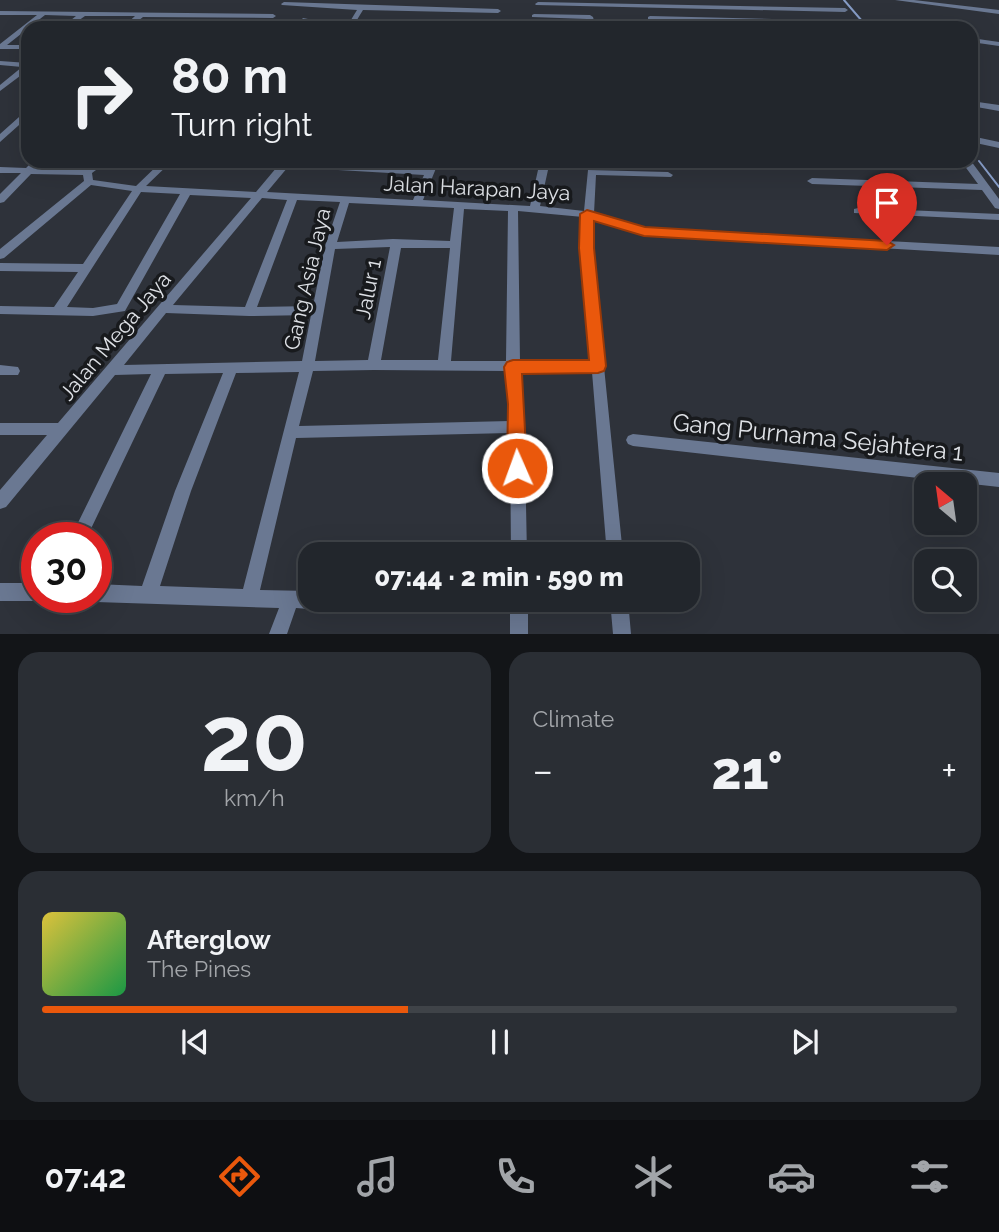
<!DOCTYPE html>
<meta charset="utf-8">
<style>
:root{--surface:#22262c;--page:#2a2e34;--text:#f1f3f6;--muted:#a2a5a9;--line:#3f4348;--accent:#ea580c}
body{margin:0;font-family:Raleway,sans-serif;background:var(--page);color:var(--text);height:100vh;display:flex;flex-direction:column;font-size:26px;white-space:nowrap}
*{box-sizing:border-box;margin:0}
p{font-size:23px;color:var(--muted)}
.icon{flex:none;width:38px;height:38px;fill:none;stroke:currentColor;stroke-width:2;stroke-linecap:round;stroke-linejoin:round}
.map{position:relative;height:634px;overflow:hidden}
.details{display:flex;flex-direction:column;gap:18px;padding:18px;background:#131518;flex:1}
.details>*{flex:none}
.guide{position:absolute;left:21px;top:21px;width:957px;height:147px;border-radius:21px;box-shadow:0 7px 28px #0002,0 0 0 2px var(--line);background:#22262c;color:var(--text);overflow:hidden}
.needle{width:46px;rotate:331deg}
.tools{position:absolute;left:914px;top:472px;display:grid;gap:14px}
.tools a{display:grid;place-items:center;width:63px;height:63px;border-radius:14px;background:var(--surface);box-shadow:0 7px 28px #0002,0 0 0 2px var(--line);font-size:35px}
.speed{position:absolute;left:21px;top:522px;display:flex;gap:14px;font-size:35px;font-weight:700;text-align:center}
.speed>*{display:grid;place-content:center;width:91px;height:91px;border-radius:50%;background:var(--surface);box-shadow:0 7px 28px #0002,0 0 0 2px var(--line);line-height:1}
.speed .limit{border:10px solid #d22;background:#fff;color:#111}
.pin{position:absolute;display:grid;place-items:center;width:60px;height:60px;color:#fff;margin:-72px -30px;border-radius:50% 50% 50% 0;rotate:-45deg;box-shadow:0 0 7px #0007}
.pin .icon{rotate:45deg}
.me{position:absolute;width:77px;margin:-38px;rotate:358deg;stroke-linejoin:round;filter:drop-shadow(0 0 5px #0008)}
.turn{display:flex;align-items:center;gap:24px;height:147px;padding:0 35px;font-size:32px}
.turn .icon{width:91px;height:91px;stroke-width:2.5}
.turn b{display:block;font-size:49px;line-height:60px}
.big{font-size:52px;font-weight:800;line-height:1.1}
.details .widget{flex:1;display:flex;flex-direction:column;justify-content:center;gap:10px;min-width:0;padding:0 24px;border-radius:21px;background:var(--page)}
.details .dial{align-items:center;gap:0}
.dial b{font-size:91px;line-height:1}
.song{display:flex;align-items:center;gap:21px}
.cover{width:84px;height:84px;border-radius:10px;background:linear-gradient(135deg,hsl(50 70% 55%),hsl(140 70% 35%))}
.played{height:7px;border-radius:4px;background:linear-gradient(90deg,var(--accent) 40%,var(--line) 40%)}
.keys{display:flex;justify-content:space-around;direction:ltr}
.heat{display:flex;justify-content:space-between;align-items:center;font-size:38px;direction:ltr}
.details .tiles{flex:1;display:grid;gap:18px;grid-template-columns:1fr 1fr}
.widget:last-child{grid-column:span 2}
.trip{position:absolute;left:298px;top:542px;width:402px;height:70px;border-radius:21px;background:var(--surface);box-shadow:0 7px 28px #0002,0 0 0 2px var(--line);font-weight:800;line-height:70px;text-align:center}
.dock{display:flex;height:112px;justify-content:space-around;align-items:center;background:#0e0f12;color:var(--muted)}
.dock .icon{width:49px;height:49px}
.dock .selected{color:var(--accent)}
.dock b{font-size:32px;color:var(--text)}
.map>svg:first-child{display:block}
</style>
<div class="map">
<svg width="999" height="634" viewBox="0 0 999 634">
<rect width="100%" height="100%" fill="#2e323a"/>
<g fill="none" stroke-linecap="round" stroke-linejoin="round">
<path stroke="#869cc6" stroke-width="2" d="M844,0L868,28
M979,161L999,187"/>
<path fill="#6a7892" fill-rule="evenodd" d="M895,0H914L999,10V14Z
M284,2L498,9L501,11L498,13L363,10L352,28H346L357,10L282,5L281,4Z
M538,2L845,8L848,10L845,12L536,5L535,4Z
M0,11L273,14L276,16L273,18L143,17L129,28H122L135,16H85L68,28H61L76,16L45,15L7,45H28V49H0V44L37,15H0Z
M534,14L590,15L593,17L596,28H590L587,19L532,17V15Z
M650,16L857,21L895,28L857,25L648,19V17Z
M303,18L308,19L301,28H294Z
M396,19L492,22L495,24L492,26L394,22L393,21Z
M971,38L999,42V46L971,42Z
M0,61L28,63V70L0,91V85L22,67L0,65Z
M971,101L999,105V111L971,106Z
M28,109V117L0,142V134Z
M971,136L999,142V148L971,142Z
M33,161H43L36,168L85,169L97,161H108L92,173L93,180L136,186L162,161H172L146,186L256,192L277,167L200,164L195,161H293L267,192L413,200L424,175L338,170L333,167L338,164L426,169L429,161H439L423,200L530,206L540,161H550L540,206L584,211L588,170L668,172L673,175L671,177L596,175L594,213L644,228L999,247V255L644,234L594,219L592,248L623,555H607L592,372L520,371L524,405L527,555H511L510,433L296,438L260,590L310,591V600H319L316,606L310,609L296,608L287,634H269L279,608L96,602L89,597H96V584L142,586L175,491L223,373L165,374L87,537H71L151,374L115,375L6,507L0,509V490L47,435H0V423H58L251,198L190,195L125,311L93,316L0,314V306L54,307L78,272L0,271V263L83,264L132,191L91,185L4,258L0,259V249L84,181L83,175L31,174L4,202L0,203V194L21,173H0V167L26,168ZM141,192L180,194L117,304L93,308L67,307ZM262,198L287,200L245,307L173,305ZM297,200L340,202L325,246L313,306L257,307ZM349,203L454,208L450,241L393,239L337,242ZM464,209L508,211L506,361H451ZM518,211L583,217L582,248L591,362L520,361ZM390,247L368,360L315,361L335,249ZM401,248H450L438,360H381ZM166,313L249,316L311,315L302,361L124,365ZM374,370L507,371L510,421L299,426L313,371ZM299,372L243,589L160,586L191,491L236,373Z
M961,161H971L999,199V209L995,208L982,190L812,184L807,181L812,178L978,184Z
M858,208L999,214V220L854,213V209Z
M0,365L18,367L20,371L18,375H0Z
M633,434L999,473V487L633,446L628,444L626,440L628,436Z
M0,583H37V597H44L37,601H0Z
M510,600H528V634H510Z
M610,600H628L631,634H613Z"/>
</g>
<path fill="#ea580c" stroke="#983908" stroke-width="2" d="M587,210L645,227L887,241L894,245L887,250L644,236L594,221V248L606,366L604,371L598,373L522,374L527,468L524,475L517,477L510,475L507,468L508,404L504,367L507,362L513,360H589L579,248L580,214Z"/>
<g text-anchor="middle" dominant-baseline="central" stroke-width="7" stroke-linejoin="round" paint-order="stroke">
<g font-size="21" fill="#dee1e6" stroke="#181a1d">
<text transform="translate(477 188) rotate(3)">Jalan Harapan Jaya</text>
<text transform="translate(307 279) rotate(-77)">Gang Asia Jaya</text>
<text transform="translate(368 289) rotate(-79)">Jalur 1</text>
<text transform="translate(115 336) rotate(-50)">Jalan Mega Jaya</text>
</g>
<g font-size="24" fill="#dee1e6" stroke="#181a1d">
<text transform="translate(818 437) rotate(6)">Gang Purnama Sejahtera 1</text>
</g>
</g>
</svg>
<div class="tools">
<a><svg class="needle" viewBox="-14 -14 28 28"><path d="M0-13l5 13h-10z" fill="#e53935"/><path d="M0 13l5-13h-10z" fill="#a2a5a9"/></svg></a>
<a><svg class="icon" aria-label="search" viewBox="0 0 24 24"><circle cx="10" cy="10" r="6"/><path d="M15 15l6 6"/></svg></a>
</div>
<div class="speed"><div class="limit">30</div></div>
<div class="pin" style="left:887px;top:245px;background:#d93025"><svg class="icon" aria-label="arrive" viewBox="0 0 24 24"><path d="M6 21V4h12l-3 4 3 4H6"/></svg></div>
<svg class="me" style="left:517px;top:468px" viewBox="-20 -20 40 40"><circle r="17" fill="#ea580c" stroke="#fff" stroke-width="3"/><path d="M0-11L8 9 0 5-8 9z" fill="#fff"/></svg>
<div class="trip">07:44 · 2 min · 590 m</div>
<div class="guide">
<div class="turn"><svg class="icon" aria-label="right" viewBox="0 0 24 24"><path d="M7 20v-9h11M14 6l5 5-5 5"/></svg><div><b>80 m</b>Turn right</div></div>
</div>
</div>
<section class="details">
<div class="tiles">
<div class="widget dial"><b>20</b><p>km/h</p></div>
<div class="widget"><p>Climate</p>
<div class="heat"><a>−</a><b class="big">21°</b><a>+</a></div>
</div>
<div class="widget">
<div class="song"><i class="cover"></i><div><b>Afterglow</b><p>The Pines</p></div></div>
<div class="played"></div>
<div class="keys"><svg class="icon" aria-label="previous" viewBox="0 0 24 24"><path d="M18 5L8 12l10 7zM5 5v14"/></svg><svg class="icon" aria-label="pause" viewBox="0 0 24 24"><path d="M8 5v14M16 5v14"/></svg><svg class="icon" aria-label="next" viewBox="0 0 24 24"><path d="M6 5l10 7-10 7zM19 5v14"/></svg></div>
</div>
</div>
</section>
<nav class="dock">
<b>07:42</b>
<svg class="icon selected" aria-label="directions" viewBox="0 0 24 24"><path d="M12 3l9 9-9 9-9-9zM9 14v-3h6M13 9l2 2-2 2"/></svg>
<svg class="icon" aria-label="music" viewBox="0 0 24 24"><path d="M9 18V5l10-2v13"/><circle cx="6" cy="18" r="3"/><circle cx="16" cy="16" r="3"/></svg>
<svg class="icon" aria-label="phone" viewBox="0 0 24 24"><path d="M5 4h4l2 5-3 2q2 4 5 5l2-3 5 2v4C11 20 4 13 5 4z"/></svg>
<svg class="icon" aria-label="climate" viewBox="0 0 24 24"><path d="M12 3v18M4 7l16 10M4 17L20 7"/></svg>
<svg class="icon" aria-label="car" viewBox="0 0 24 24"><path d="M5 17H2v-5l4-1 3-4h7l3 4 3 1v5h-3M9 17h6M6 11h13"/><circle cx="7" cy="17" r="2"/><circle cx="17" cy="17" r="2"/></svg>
<svg class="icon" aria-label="filters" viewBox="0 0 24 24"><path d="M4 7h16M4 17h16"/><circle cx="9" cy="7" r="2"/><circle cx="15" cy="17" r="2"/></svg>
</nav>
